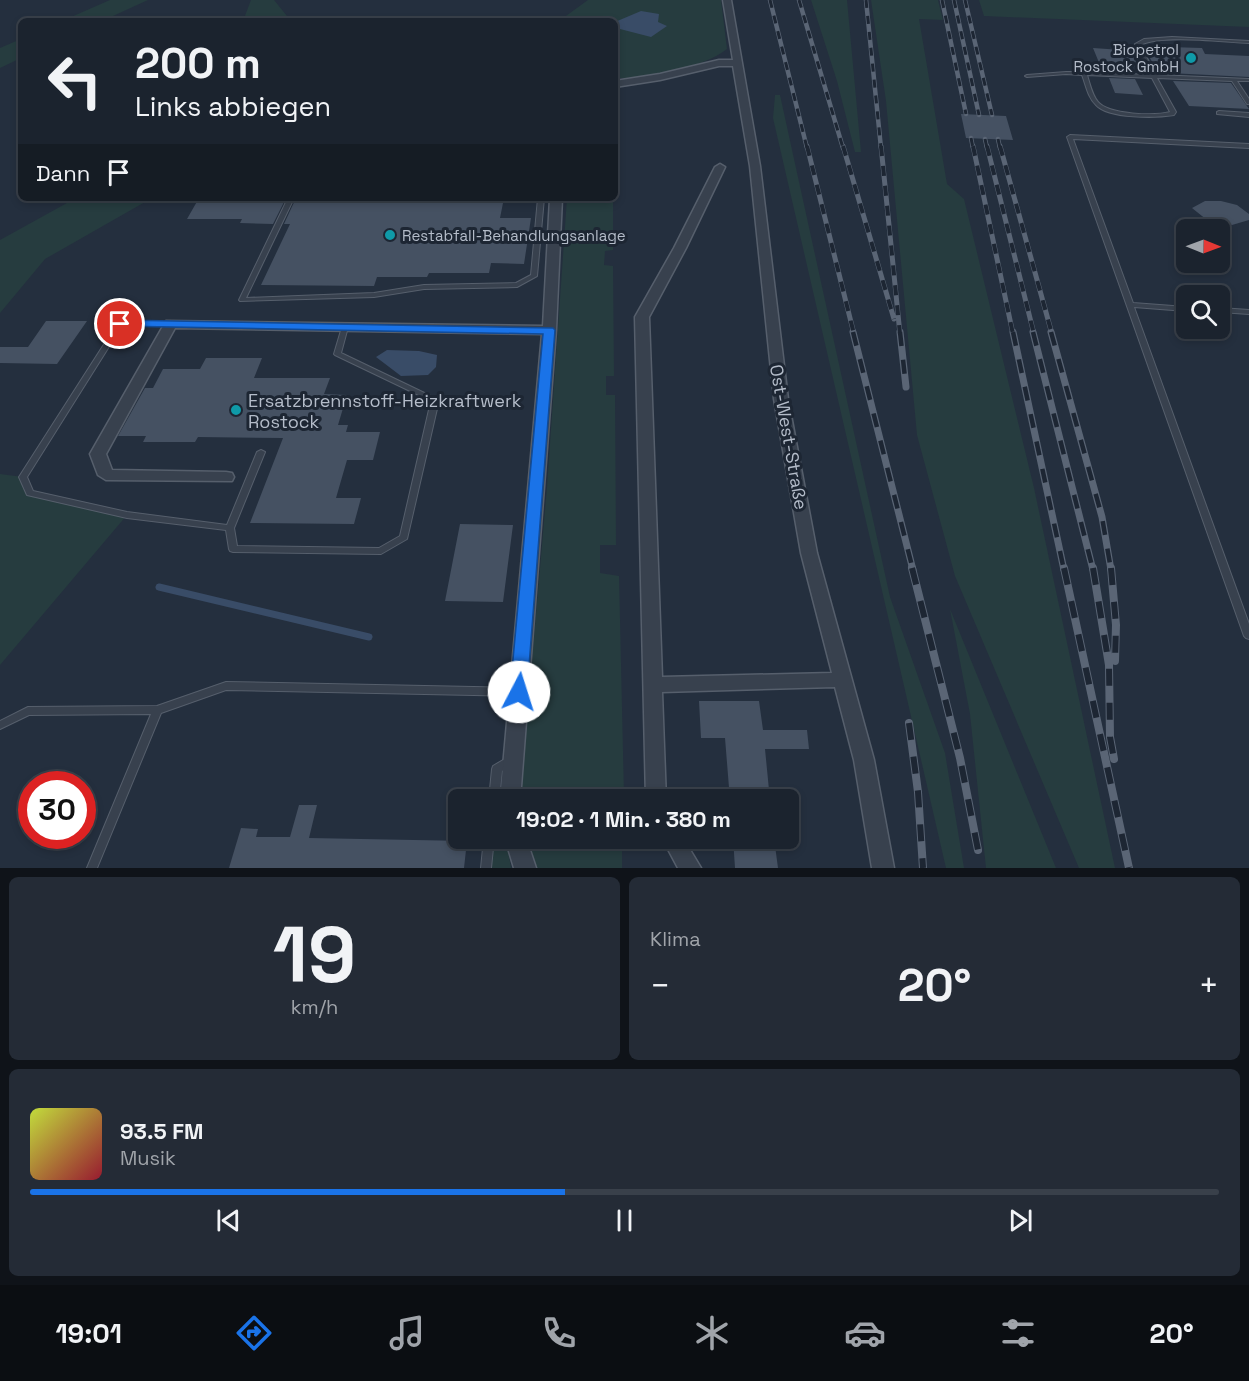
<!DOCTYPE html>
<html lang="de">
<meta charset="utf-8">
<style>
:root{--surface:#1b232e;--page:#242b36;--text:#f1f3f6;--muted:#a0a4aa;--line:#39404a;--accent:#1a73e8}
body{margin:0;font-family:"Space Grotesk",sans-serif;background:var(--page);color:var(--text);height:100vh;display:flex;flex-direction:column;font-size:22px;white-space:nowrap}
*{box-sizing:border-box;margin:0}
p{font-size:20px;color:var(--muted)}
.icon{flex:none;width:33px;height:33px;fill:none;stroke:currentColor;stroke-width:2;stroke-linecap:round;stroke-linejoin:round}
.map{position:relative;height:868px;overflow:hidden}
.sheet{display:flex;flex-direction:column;gap:9px;padding:9px;background:#0f1319;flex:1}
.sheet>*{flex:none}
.banner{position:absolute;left:18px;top:18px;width:600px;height:183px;border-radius:9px;box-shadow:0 3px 9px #0003,0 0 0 2px var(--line);background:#1b232e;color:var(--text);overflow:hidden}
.needle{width:39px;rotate:91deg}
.tools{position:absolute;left:1176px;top:219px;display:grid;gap:12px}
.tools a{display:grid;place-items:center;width:54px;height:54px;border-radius:9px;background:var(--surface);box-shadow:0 3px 9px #0003,0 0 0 2px var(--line);font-size:30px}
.speed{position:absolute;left:18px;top:771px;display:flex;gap:12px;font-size:30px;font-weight:700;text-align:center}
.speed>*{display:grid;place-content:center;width:78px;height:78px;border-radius:50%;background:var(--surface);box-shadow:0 3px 9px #0003,0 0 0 2px var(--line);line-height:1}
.speed .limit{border:9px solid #d22;background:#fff;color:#111}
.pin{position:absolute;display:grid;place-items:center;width:51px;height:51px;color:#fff;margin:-26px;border:3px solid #fff;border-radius:50%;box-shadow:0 2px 6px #0007}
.me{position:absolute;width:66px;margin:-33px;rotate:5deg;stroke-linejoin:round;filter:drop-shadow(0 0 4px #0008)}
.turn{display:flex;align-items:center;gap:21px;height:126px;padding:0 18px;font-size:27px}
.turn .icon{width:78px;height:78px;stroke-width:2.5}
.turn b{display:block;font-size:42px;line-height:51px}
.then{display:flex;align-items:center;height:57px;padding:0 18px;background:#0003;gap:12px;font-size:22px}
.big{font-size:45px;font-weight:800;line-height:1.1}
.sheet .card{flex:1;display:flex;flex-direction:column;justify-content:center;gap:9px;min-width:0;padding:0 21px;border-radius:9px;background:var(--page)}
.sheet .dial{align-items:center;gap:0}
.dial b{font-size:78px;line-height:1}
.song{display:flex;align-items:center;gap:18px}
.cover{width:72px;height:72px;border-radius:9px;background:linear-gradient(135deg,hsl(70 70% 55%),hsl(350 70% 35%))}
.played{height:6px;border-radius:3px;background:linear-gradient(90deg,var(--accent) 45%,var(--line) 45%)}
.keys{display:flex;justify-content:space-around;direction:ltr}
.heat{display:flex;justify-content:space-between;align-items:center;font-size:33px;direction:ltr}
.sheet .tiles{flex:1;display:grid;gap:9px;grid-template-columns:1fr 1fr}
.card:last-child{grid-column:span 2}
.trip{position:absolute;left:448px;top:789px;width:351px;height:60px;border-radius:9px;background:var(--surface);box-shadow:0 3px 9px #0003,0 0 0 2px var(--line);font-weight:800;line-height:60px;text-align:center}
.dock{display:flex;height:96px;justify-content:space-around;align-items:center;background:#0b0e12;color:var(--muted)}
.dock .icon{width:42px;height:42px}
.dock .active{color:var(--accent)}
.dock b{font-size:27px;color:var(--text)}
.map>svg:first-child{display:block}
</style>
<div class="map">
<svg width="1249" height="868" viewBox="0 0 1249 868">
<rect width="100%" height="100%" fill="#242f3e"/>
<path fill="#263c3f" d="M110,0H148L102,21H62Z
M251,0H274L291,21H243Z
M588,0H721L727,49C703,68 646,79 615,78V21H559Z
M811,0H847L861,152H855L837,81Z
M871,0H938L943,20L919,19L947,184L964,199L1034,488L1115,868H1079L955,576L917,435L886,101Z
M979,0H1249V27L984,16Z
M21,39V58L0,68V48Z
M775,95H780L890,597L945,753L964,868H946L773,118Z
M76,198H152L45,259L0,313V240Z
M567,198H613V250L605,251L604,265L613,266L614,376H606V395H615L616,545H600V573L619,576L624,795L606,796L605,800H520L547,487Z
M0,474L23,477L30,493L127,515L0,665Z
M950,609L1056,868H986L970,714Z
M494,839H506L511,868H490Z
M528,839H622V868H536Z"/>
<path fill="#394c67" d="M641,11L659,14L658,22L667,26L651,37L620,29L615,22Z
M387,350L419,351L437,355L436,367L428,375L401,376L376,357Z"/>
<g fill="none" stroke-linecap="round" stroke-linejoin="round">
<path stroke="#394c67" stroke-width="7" d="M159,587L369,637"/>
</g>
<path fill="#455162" d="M1169,47L1202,48L1205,54L1249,56V77L1169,73L1166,68L1155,67L1146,51L1172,52Z
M1093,48L1136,51L1144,67L1129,66L1131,72L1105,71L1103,65H1100Z
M1109,78L1135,79L1143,95L1115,93Z
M1173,81L1231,83L1249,109L1189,106Z
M961,114L1006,116L1013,140L966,138Z
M199,198H286L273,224L240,223L242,219H187Z
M296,198H504L500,218H531L524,264L491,263L489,273H429L427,277H377L374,286L261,285L290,224H284Z
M1205,201H1221L1237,205L1249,214V220L1232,225L1207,220L1192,208Z
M46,321H87L57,364L0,363V347H28Z
M206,358H262L254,378H330L324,394L347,395L338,425H348L346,432H380L373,460H347L336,498H361L354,524L250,523L283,438L198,437L195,442H143L146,436H118L145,388H153L163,369H200Z
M460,524L513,525L503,602L445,601Z
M699,701H759L763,730H807L809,749H765L770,800H730L725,738H701Z
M299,805H317L309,838L467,841L464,868H229L241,828L258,829L256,837H290Z
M733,838H774L778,868H735Z"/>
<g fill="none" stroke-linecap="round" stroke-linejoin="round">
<g stroke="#565f6c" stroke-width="2">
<path id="service" d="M1172,37L1249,41V43C1221,42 1164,34 1140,45L1156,75L1249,79V81H1237L1249,99V104H1247L1232,81L1157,78L1176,112L1174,115C1156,118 1109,119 1096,105C1088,98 1086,85 1082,75L1066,74L1027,77L1025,76L1027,75L1066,72H1084L1151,75L1135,44L1144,39ZM1087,75L1152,78L1170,112C1155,116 1109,115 1098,102C1092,95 1090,84 1087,75Z
M1219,111L1249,113V117L1217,114V112Z
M1070,135L1249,144V148L1073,139L1133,303L1186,307V311L1134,307L1249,624V639L1246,638L1244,636L1067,137Z
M288,198H294L246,298L374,293L424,285L516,283L531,275L538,198H544L537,276L517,287L424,289L374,297L240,301L239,300Z
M1220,308L1249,310V314L1220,312Z
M120,322H171L174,324L171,326H122L27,477L33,491L127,512L227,525L257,452L261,450L265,452L234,528L237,546L379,548L400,536L431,401L335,355L334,354L342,327L345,325L348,327L341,353L439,400L407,539L381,554L233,552L230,551L229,549L226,530L127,518L27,495L19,477L117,324Z
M226,682L517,688L520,689L522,692L520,695L517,696L226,690L161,713L97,868H87L151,714L29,715L0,729V721L28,707L157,706Z
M510,756L514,757L515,760L514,763L502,771L499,800H489L492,769L493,766Z
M484,838H494L491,868H481Z"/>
</g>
<g stroke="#565f6c" stroke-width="3">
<path id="minor" d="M723,0H731L760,166L788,399L817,553L874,760L894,868H872L854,760L835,687L662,692L666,800H646L635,317L674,248L715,167L720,164L725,167L686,248L649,317L662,677L832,673L801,553L774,399L750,166L733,66H719L660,80L615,87V81L660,74L719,60H733Z
M550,198H562L556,330L520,800H500L542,334L175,328L106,454L112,470L226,472L232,473L234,477L232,481L106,480L98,475L90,454L166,321L543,326Z
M505,838H526L536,868H514Z
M662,838H683L701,868H678Z"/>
</g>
<use href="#service" fill="#38414e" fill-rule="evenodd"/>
<use href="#minor" fill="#38414e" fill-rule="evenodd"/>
<g stroke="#5a6575" stroke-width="4.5">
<path id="rail-far3" d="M770,0L807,148
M799,0L843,148
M866,0L881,148
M942,0L966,114
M954,0L979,115
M965,0L992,115
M971,138L973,148
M985,139L987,148
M998,139L1000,148"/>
</g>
<g stroke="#5a6575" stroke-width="5">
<path id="rail-far2" d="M807,146L854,334
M843,146L894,319
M881,146L900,334
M973,146L1013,334
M987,146L1034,334
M1000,146L1052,334"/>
</g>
<g stroke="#5a6575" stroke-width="7">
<path id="rail-far1" d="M853,332L913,570
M900,332L906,387
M1013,332L1064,570
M1033,332L1093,570
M1051,332L1102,517L1111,570"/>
</g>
<g stroke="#5a6575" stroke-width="8">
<path id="rail" d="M912,568L960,758L978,850
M1064,568L1129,868
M1093,568L1109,665L1110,737L1114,759
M1111,568L1116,625L1115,661
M909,723L918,792L923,868"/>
</g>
<use href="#rail-far3" stroke="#1d2633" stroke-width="3" stroke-dasharray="8" stroke-linecap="butt"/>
<use href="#rail-far2" stroke="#1d2633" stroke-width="4" stroke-dasharray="10" stroke-linecap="butt"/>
<use href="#rail-far1" stroke="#1d2633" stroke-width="4.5" stroke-dasharray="14" stroke-linecap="butt"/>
<use href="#rail" stroke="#1d2633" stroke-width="6" stroke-dasharray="17" stroke-linecap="butt"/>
</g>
<path fill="#1a73e8" stroke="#114b97" stroke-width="1.5" d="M120,320L553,328L555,330L527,692L525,697L519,699L513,697L510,692L543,334L116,326L114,324Z"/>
<g fill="#0f9aa8" stroke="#1d2633" stroke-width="2">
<circle cx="1191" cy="58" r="6"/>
<circle cx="390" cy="235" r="6"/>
<circle cx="236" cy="410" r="6"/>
</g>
<g text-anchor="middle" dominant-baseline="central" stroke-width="6" stroke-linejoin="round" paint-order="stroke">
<g font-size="15" fill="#b4bcc9" stroke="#1d2633" text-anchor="end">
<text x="1179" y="49">Biopetrol<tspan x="1179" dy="17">Rostock GmbH</tspan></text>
<text x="402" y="235" text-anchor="start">Restabfall-Behandlungsanlage</text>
</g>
<g font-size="18" fill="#b4bcc9" stroke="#1d2633" text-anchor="start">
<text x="248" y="400">Ersatzbrennstoff-Heizkraftwerk<tspan x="248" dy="21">Rostock</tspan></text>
</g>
<g font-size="18" fill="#b4bcc9" stroke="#1d2633">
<text transform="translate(789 437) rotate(80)">Ost-West-Straße</text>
</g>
</g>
</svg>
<div class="tools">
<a><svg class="needle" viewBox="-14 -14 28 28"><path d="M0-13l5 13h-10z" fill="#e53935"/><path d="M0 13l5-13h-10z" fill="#a0a4aa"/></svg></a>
<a><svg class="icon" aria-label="search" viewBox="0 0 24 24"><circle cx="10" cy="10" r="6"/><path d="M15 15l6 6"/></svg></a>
</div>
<div class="speed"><div class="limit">30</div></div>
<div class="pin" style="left:120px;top:324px;background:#d93025"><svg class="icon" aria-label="arrive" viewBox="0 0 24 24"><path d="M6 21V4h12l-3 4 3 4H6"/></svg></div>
<svg class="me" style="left:519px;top:692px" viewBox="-20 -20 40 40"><circle r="19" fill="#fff"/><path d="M0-13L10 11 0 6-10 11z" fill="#1a73e8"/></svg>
<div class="trip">19:02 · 1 Min. · 380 m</div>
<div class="banner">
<div class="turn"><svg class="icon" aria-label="left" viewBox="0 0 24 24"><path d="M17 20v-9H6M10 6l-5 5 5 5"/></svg><div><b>200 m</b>Links abbiegen</div></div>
<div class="then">Dann<svg class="icon" aria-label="arrive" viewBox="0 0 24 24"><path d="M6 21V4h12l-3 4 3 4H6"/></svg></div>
</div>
</div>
<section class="sheet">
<div class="tiles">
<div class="card dial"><b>19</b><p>km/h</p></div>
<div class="card"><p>Klima</p>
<div class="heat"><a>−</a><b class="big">20°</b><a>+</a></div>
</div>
<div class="card">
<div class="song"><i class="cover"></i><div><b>93.5 FM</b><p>Musik</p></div></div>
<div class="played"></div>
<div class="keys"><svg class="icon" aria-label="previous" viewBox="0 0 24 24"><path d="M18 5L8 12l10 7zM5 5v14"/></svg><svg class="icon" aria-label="pause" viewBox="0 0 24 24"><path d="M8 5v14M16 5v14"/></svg><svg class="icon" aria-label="next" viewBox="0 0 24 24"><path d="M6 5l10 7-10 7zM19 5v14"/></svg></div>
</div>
</div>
</section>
<nav class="dock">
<b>19:01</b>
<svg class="icon active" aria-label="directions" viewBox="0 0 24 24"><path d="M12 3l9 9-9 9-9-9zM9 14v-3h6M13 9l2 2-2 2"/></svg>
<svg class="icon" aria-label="music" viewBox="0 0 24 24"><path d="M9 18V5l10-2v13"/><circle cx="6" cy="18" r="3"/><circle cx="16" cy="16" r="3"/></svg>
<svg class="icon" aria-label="phone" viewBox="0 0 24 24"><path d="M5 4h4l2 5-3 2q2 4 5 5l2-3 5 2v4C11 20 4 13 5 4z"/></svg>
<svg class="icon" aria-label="climate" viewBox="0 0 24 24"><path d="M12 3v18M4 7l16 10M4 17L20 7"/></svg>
<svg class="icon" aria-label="car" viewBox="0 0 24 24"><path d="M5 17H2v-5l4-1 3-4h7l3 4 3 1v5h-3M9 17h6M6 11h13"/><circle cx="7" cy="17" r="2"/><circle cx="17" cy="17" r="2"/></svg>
<svg class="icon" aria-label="filters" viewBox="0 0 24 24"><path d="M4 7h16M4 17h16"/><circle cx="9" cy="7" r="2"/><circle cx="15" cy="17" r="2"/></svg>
<b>20°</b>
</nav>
